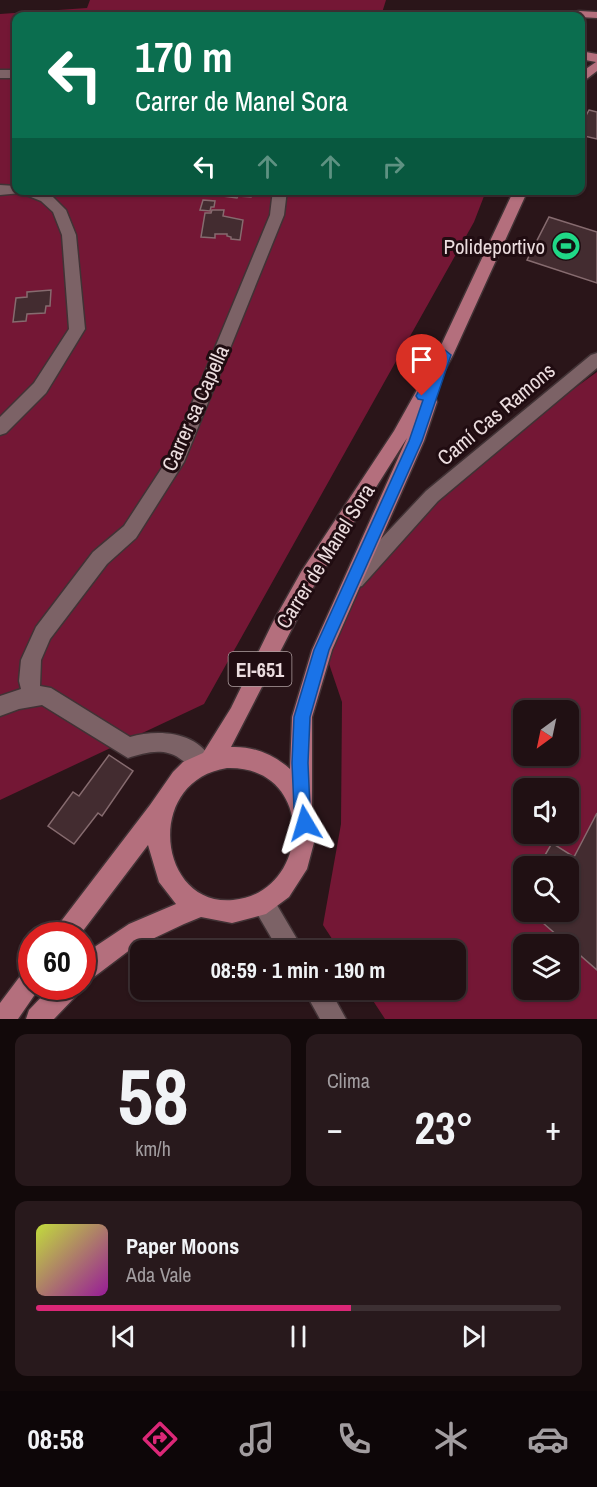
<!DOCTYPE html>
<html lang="es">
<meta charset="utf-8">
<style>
:root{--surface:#201013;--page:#28191c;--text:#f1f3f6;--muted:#a29da0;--line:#3d3033;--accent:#db2777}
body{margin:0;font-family:"Archivo Narrow",sans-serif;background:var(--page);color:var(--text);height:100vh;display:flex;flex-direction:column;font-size:22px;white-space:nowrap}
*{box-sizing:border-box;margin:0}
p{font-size:20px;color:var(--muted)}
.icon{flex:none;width:33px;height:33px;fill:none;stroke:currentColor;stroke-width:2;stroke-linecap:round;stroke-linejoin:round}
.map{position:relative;height:1019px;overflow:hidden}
.sheet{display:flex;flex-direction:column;gap:15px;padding:15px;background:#12090a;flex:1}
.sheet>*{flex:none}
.guide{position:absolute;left:12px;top:12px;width:573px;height:183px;border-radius:12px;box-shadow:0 2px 4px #0004,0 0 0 2px var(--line);background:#0b6e4f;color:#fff;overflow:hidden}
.needle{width:39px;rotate:213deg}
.buttons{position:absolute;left:513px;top:700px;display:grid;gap:12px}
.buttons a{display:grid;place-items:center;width:66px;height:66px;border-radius:12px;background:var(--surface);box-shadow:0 2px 4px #0004,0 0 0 2px var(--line);font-size:30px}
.speed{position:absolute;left:18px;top:922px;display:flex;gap:12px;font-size:30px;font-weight:700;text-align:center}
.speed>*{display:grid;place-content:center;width:78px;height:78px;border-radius:50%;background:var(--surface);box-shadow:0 2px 4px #0004,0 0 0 2px var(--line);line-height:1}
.speed .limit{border:9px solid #d22;background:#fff;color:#111}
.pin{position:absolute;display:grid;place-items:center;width:51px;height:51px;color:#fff;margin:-62px -26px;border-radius:50% 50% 50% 0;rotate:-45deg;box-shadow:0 0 6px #0007}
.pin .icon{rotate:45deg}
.me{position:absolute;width:66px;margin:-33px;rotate:353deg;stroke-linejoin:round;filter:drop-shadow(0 0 4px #0008)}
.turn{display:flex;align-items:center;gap:21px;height:126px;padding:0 24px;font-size:27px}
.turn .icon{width:78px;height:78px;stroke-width:2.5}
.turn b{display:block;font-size:42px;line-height:51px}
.lanes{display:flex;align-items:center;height:57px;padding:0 24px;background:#0003;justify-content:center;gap:30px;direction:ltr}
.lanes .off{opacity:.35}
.big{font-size:45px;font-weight:700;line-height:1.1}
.sheet .tile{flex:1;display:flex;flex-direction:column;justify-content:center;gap:9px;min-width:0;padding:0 21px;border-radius:12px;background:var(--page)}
.sheet .dial{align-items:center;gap:0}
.dial b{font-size:78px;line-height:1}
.song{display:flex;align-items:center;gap:18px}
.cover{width:72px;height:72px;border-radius:9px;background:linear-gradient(135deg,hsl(70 70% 55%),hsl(300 70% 35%))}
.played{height:6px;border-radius:3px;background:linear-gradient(90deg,var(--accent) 60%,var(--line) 60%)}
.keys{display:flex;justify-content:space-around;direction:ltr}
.heat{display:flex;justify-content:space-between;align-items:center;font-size:33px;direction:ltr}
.sheet .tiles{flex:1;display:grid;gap:15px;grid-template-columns:1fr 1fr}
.tile:last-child{grid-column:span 2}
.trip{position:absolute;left:130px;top:940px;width:336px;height:60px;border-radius:12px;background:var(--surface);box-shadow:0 2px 4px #0004,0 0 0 2px var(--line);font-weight:700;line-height:60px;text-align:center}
.dock{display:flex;height:96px;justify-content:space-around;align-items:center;background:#0d0608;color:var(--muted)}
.dock .icon{width:42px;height:42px}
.dock .current{color:var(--accent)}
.dock b{font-size:27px;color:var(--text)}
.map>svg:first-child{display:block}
</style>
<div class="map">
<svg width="597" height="1019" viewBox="0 0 597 1019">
<rect width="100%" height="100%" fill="#2a1519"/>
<path fill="#741735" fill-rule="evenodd" d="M90,0H386L381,16H16V190L486,191L474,222L204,704L0,800V14L87,8Z
M597,372V1019H385L366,990H456V951H340L323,925L341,824L342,702L325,652L360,575L482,455ZM524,711H568V756H524ZM524,789H568V834H524ZM524,867H568V912H524ZM524,945H568V990H524Z"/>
<path fill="#432c30" stroke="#866b6f" stroke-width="1.5" d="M589,110L597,112V139L580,135V127Z
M217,190H252L251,197L238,196L237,198L223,196V194L217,193Z
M203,200L215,201L214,207H211L210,211L200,210Z
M212,210H224L223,216L243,220L240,240L231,239V237L227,236V234H215V238L201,237L205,213H211Z
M549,217L597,232V283L527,260Z
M51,290L50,306H46L45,313L27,314L26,321L13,322L16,298L27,297V292Z
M109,755L133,771L102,816L98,813L74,844L48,826L73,792L79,796Z
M597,813V970L543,923L553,912H568V867H538L552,843L574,857Z"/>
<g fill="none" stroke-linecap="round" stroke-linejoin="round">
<g stroke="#413235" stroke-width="3">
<path id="minor" d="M0,70H16V78H0Z
M0,185L16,186V190H40L51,195L66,210L76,235L85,329L46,393L6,433L0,435V417L34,383L69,329L62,235L53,212L41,201L21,193L0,195Z
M273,190H287L284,215L184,462L136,538L107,564L50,639L41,660L40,686L51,688L130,737C158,729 199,731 213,763L210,771L202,774C193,770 187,763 179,758C163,747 144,753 128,758L42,705L19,709L0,716V696L21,689L19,681L21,660L36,627L93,552L124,526L171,454L270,215Z
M597,353V368L438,501L362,586L355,588L348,586L346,580L348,574L426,491L591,355Z"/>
</g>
<g stroke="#413235" stroke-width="3">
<path id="tertiary" d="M263,891L271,895L304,951H279L251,903L255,895Z
M304,990H330L346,1019H320Z"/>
</g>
<g stroke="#413235" stroke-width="3">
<path id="primary" d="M579,11L597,12V18L562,16L564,14Z
M580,51L597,54V71L580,84V73L596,62L580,59Z
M514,190H528L453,355L431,396L435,397L437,402L424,441L332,650L312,717V805L316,835L307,869L289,897L266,914L232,923L201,917L184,924L131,949L90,980L82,984V956L87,952L129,924L176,904L159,882L148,845L79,936H52L56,928L150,805L173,772L183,762L203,753L231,708L273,622L301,572L394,431L437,354ZM407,438L312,650L292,717L290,769C273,754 253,746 231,747L315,584ZM227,768C317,765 312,893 233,900C158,907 143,781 227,768Z
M32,967V987H40L18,1019H0V1003L24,971Z
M51,987H79L76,996L54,1019H26L29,1010Z"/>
</g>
<use href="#minor" fill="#7c6266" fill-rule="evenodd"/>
<use href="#tertiary" fill="#7c6266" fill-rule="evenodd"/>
<use href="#primary" fill="#b46f7d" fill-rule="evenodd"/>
</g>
<path fill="#1a73e8" stroke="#114b97" stroke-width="1.5" d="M445,350L451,355L422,441L329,650L310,717L308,763L310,808L313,823L311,829L305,831L299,829L294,808L292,763L294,717L314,650L409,441L423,400L418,399L416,396L440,352Z"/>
<defs>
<g id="stadium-disc" transform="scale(1.5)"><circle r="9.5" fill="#20d887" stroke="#200c11"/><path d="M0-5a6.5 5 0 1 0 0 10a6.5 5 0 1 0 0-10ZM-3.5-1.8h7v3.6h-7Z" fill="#111"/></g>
</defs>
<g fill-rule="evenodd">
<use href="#stadium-disc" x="566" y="246"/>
</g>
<g text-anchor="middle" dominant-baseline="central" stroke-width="6" stroke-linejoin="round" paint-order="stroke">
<rect fill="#200c11" stroke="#ae9ea0" stroke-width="1.5" x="228.5" y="652" width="63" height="34" rx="4.5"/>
<g font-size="20" font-weight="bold" fill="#ebdcde">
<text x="260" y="669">EI-651</text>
</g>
<g font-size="21" fill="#ebdcde" stroke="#200c11" text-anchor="end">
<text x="545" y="246">Polideportivo</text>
</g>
<g font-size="21" fill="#ebdcde" stroke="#200c11">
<text transform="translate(195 408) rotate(-66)">Carrer sa Capella</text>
<text transform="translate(496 414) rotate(-40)">Camí Cas Ramons</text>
<text transform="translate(325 556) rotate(-58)">Carrer de Manel Sora</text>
</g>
</g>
</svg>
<div class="buttons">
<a><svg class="needle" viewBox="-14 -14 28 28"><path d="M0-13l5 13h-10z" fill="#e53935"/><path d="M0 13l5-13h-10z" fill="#a29da0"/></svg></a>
<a><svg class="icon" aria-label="sound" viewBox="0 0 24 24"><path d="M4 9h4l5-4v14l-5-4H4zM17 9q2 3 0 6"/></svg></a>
<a><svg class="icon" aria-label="search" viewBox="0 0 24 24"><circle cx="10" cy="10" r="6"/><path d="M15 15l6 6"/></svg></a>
<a><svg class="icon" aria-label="layers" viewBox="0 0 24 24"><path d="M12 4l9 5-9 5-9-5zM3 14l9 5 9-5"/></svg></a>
</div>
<div class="speed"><div class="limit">60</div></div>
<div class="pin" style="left:422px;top:396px;background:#d93025"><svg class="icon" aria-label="arrive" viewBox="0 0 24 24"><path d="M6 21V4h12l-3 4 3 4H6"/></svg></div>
<svg class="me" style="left:305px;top:823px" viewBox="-20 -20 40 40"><path d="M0-17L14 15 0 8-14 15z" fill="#1a73e8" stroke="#fff" stroke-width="4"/></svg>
<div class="trip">08:59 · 1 min · 190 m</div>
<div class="guide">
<div class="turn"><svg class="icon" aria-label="left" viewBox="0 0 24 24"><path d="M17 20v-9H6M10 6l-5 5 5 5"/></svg><div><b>170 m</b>Carrer de Manel Sora</div></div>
<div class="lanes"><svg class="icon" aria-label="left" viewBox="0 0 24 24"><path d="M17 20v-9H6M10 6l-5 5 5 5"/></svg><svg class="icon off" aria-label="ahead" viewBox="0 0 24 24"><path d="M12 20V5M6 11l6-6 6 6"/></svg><svg class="icon off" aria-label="ahead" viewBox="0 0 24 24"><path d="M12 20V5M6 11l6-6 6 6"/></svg><svg class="icon off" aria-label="right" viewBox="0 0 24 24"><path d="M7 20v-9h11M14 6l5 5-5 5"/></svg></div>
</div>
</div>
<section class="sheet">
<div class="tiles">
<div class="tile dial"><b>58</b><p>km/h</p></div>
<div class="tile"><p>Clima</p>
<div class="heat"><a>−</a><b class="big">23°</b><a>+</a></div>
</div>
<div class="tile">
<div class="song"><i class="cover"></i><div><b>Paper Moons</b><p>Ada Vale</p></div></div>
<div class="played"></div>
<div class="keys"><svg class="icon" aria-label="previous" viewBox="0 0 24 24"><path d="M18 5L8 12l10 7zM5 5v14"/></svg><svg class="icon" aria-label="pause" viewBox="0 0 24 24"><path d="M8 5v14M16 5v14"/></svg><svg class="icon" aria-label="next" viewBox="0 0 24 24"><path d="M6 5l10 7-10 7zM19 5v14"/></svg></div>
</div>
</div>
</section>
<nav class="dock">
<b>08:58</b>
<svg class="icon current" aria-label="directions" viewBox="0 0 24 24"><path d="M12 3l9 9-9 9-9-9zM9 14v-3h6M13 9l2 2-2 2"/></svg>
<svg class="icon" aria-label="music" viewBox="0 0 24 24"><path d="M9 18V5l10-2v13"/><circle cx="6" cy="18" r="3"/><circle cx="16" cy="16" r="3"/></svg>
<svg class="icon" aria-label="phone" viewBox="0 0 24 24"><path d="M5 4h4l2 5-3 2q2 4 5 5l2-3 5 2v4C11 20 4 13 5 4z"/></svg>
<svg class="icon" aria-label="climate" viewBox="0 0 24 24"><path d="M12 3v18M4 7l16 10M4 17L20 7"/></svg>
<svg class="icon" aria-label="car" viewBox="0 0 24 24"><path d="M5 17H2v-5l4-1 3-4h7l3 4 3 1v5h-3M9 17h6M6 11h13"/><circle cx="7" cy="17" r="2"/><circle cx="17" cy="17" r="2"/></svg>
</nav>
